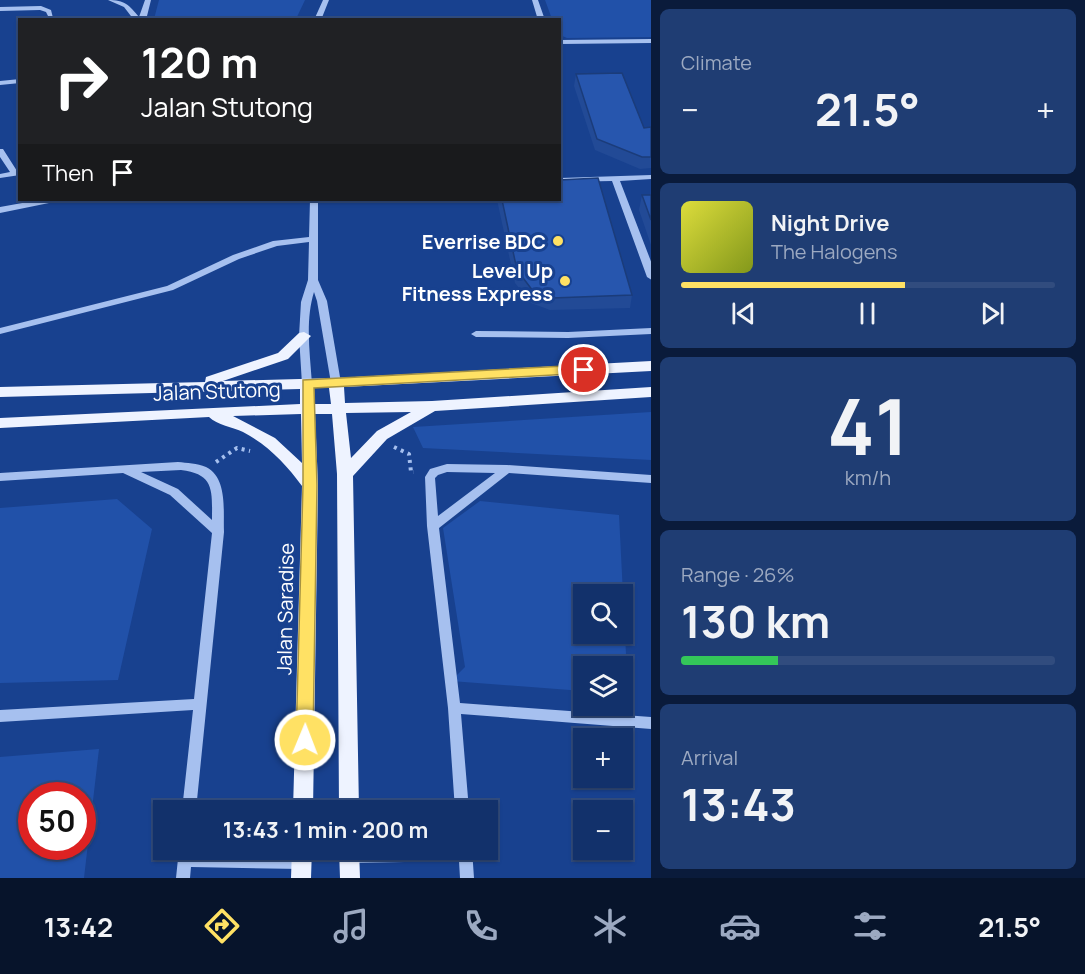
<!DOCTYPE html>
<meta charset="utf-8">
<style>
:root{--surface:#12316b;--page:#1f3d73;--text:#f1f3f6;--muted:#9ca9c1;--line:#314c7e;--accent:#ffe164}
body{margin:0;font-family:Manrope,sans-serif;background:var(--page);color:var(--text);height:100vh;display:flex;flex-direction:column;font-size:22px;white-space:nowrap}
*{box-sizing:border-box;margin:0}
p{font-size:20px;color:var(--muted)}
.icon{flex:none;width:33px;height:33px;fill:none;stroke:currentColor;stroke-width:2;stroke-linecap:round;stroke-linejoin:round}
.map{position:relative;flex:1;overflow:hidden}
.side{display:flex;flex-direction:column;gap:9px;padding:9px;background:#0a1b3b;width:434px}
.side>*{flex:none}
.banner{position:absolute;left:18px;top:18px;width:543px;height:183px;border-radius:0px;box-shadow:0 2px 4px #0004,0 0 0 2px var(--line);background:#202124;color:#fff;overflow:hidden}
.fabs{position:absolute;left:573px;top:584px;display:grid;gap:12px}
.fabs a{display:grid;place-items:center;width:60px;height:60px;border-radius:0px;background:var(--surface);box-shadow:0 2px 4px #0004,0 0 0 2px var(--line);font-size:30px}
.speed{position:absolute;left:18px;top:782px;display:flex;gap:12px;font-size:30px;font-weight:700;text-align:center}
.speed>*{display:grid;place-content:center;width:78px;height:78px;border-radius:50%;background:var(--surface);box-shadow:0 2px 4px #0004,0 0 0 2px var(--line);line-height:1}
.speed .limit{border:9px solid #d22;background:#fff;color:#111}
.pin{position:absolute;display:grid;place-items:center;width:51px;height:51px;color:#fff;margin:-26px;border:3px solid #fff;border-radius:50%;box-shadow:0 2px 6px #0007}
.me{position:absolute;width:66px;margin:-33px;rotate:1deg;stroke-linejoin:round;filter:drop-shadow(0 0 4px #0008)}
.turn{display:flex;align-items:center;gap:21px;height:126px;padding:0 24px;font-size:27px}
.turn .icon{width:78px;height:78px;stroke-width:2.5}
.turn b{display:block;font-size:42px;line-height:51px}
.then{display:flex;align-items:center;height:57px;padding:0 24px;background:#0003;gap:12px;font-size:22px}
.big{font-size:45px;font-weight:700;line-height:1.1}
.side .widget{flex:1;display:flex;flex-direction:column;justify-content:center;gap:9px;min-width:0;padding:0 21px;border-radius:9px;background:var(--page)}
.side .dial{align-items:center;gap:0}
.dial b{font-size:78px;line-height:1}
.song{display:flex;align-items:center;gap:18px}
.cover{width:72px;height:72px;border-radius:9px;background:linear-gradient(135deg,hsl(60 70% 55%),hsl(70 70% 35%))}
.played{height:6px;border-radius:3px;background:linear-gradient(90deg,var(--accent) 60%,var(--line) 60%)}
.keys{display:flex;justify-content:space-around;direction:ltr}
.heat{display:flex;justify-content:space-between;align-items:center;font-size:33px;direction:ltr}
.charge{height:9px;border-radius:4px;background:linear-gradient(90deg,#34c759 26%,var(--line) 0)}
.trip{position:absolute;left:153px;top:800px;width:345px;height:60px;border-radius:0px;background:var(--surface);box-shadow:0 2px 4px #0004,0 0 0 2px var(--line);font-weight:700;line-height:60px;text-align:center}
.menu{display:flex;height:96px;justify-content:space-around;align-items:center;background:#07142b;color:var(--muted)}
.menu .icon{width:42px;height:42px}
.menu .selected{color:var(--accent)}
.menu b{font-size:27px;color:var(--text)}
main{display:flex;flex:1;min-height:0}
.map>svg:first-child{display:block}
</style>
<main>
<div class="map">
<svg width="652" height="878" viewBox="0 0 652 878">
<rect width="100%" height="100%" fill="#18418f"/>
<path fill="#2151a9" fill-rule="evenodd" d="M159,0H305L296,19H154Z
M545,0H651V37L567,38L560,35V20L552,19Z
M651,412V460L423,448L413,427Z
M117,499L152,529L118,680L0,683V508Z
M480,501L619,515L628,694L623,693L622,666H584L583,691L451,681L465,667L443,528ZM584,594H622V633H584Z
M99,749L84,878H0V757ZM32,795H82V846H32Z"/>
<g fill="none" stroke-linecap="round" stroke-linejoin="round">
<path stroke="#a6c0ef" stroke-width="4" stroke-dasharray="3 4.5" stroke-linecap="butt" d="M394,447L409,454L411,472H414
M216,462L237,448L250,451"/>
<path fill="#a6c0ef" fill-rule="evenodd" d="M108,0C125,0 129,5 139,17L145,0H151L146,20H134L124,7Z
M323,0H329L321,20H314Z
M532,0H538L545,20H538Z
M41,6L51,10L53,18H49L46,12L40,10L0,11V7Z
M652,39V43L560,44V40Z
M20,79V83L0,85V81Z
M0,149H3L17,171H20V175L0,178V174L10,172L0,157Z
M652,175V179L620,181L652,264V280L647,277L612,181L560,182V178Z
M39,200H53L49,203L0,213V207Z
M310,200H318V280L327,301L341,383L340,385L336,386L331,383L317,301L314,292C305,321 310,354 312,384L307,387L302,384L299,336L301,302L308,280L309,242L277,246L239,259L173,290L0,334V328L167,286L233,255L273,241L309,237Z
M652,328V334L568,338L476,337L471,334L476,331L568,332Z
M178,462C187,463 197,463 206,467C228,478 223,512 224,532L196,810H182L193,710L0,722V710L194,699L212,533L170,495L123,473L0,481V473ZM181,470C215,474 212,491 212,520L178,489L141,472Z
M447,464L507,465L652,475V483L509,473L439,528L460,703L652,717V729L461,714L469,810H455L448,708L427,526L425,477L430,469ZM447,472L495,473L438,516L435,478L438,475Z
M179,849H193V853L302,855L307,857L309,862L307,867L302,869L191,867L190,878H176Z
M350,849H472L474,878H460L459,861L350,863L345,861L343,856L345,851Z"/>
<path fill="#eef3ff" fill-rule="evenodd" d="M304,332L311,336L288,359L223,381L336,378L652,361V371L344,387L345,403L432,401L652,387V397L435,411L387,439L353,476L359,810H339L337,474L332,414H315L318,485L313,810H293L302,486C286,464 268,445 243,432C233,427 217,425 209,417L0,428V418L300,404V389L0,397V387L205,382L206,377L278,353L299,333ZM314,388H329L331,404H315ZM411,412L377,431L351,458L346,413ZM301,414L302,463L275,438L233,416Z
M292,849H312L311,878H291Z
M339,849H359L360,878H340Z"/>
</g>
<path fill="#224a96" d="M576,74L644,128L651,127V168L640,169L595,150L574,86Z
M642,195H651V245L639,210Z
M497,200H560L632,295L630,308L550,310L531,303L515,283Z"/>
<path fill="#1b3c7a" d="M562,135L560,150V151V137Z"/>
<path fill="#2756ae" stroke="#1b3c7a" stroke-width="1.5" d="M622,73L644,128L651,127V157H642L597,139L576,74Z
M560,126L562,135L560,137Z
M598,178L632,295L552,298L533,291L517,270L502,200H560V180Z
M642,195H651V220Z"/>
<path fill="#ffe164" stroke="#a69241" stroke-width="1.5" d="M584,365L589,367V373L314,388L317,485L313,740L311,746L305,748L299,746L296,740L303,485V380Z"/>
<g fill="#ffe164" stroke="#18418f" stroke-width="2">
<circle cx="558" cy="241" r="6"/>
<circle cx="565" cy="281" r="6"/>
</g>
<g text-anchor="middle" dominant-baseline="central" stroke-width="6" stroke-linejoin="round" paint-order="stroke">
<g font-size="20" font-weight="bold" fill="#fff" stroke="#18418f" text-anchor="end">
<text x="546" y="241">Everrise BDC</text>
<text x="553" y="270">Level Up<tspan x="553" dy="23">Fitness Express</tspan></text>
</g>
<g font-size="20" fill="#fff" stroke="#18418f">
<text transform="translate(217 391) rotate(-2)">Jalan Stutong</text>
<text transform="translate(285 609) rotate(-89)">Jalan Saradise</text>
</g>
</g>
</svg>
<div class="fabs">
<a><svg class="icon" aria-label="search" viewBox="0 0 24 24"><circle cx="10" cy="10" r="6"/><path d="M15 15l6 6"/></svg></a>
<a><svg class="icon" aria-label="layers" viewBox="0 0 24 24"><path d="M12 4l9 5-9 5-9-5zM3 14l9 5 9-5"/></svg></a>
<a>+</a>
<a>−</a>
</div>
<div class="speed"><div class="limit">50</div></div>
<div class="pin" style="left:584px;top:370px;background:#d93025"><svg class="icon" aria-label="arrive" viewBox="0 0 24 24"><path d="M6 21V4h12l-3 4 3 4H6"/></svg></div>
<svg class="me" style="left:305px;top:740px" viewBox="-20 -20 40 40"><circle r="17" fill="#ffe164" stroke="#fff" stroke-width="3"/><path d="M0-11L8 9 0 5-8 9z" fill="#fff"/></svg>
<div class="trip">13:43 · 1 min · 200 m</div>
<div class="banner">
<div class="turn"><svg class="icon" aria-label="right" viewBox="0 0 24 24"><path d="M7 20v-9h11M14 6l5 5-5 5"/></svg><div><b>120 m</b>Jalan Stutong</div></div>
<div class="then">Then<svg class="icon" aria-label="arrive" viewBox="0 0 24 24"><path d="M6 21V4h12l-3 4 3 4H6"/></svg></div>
</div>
</div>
<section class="side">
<div class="widget"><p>Climate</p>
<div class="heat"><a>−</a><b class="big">21.5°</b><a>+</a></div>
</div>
<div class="widget">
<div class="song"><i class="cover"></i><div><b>Night Drive</b><p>The Halogens</p></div></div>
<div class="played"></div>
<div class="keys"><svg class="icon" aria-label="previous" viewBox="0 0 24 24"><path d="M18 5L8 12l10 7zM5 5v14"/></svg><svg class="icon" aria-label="pause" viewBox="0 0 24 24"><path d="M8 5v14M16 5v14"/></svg><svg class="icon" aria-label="next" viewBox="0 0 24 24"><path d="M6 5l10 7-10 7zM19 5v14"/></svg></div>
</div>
<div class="widget dial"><b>41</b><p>km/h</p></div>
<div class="widget"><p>Range · 26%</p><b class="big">130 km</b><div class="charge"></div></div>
<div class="widget"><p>Arrival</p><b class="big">13:43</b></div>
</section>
</main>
<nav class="menu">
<b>13:42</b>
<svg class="icon selected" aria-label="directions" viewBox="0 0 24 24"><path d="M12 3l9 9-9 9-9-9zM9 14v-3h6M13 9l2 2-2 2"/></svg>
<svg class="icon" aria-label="music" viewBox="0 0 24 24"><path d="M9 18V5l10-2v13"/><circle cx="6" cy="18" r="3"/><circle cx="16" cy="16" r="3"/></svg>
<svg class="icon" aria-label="phone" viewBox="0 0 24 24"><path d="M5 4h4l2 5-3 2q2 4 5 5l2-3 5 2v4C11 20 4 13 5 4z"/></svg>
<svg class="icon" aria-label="climate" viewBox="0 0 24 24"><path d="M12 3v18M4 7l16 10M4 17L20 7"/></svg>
<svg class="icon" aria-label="car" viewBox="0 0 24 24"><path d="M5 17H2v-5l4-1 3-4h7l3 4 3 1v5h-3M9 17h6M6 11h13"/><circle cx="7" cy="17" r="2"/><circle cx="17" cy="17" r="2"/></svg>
<svg class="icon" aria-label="filters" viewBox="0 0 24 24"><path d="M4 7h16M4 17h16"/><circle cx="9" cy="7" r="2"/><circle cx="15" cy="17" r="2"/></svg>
<b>21.5°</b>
</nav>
